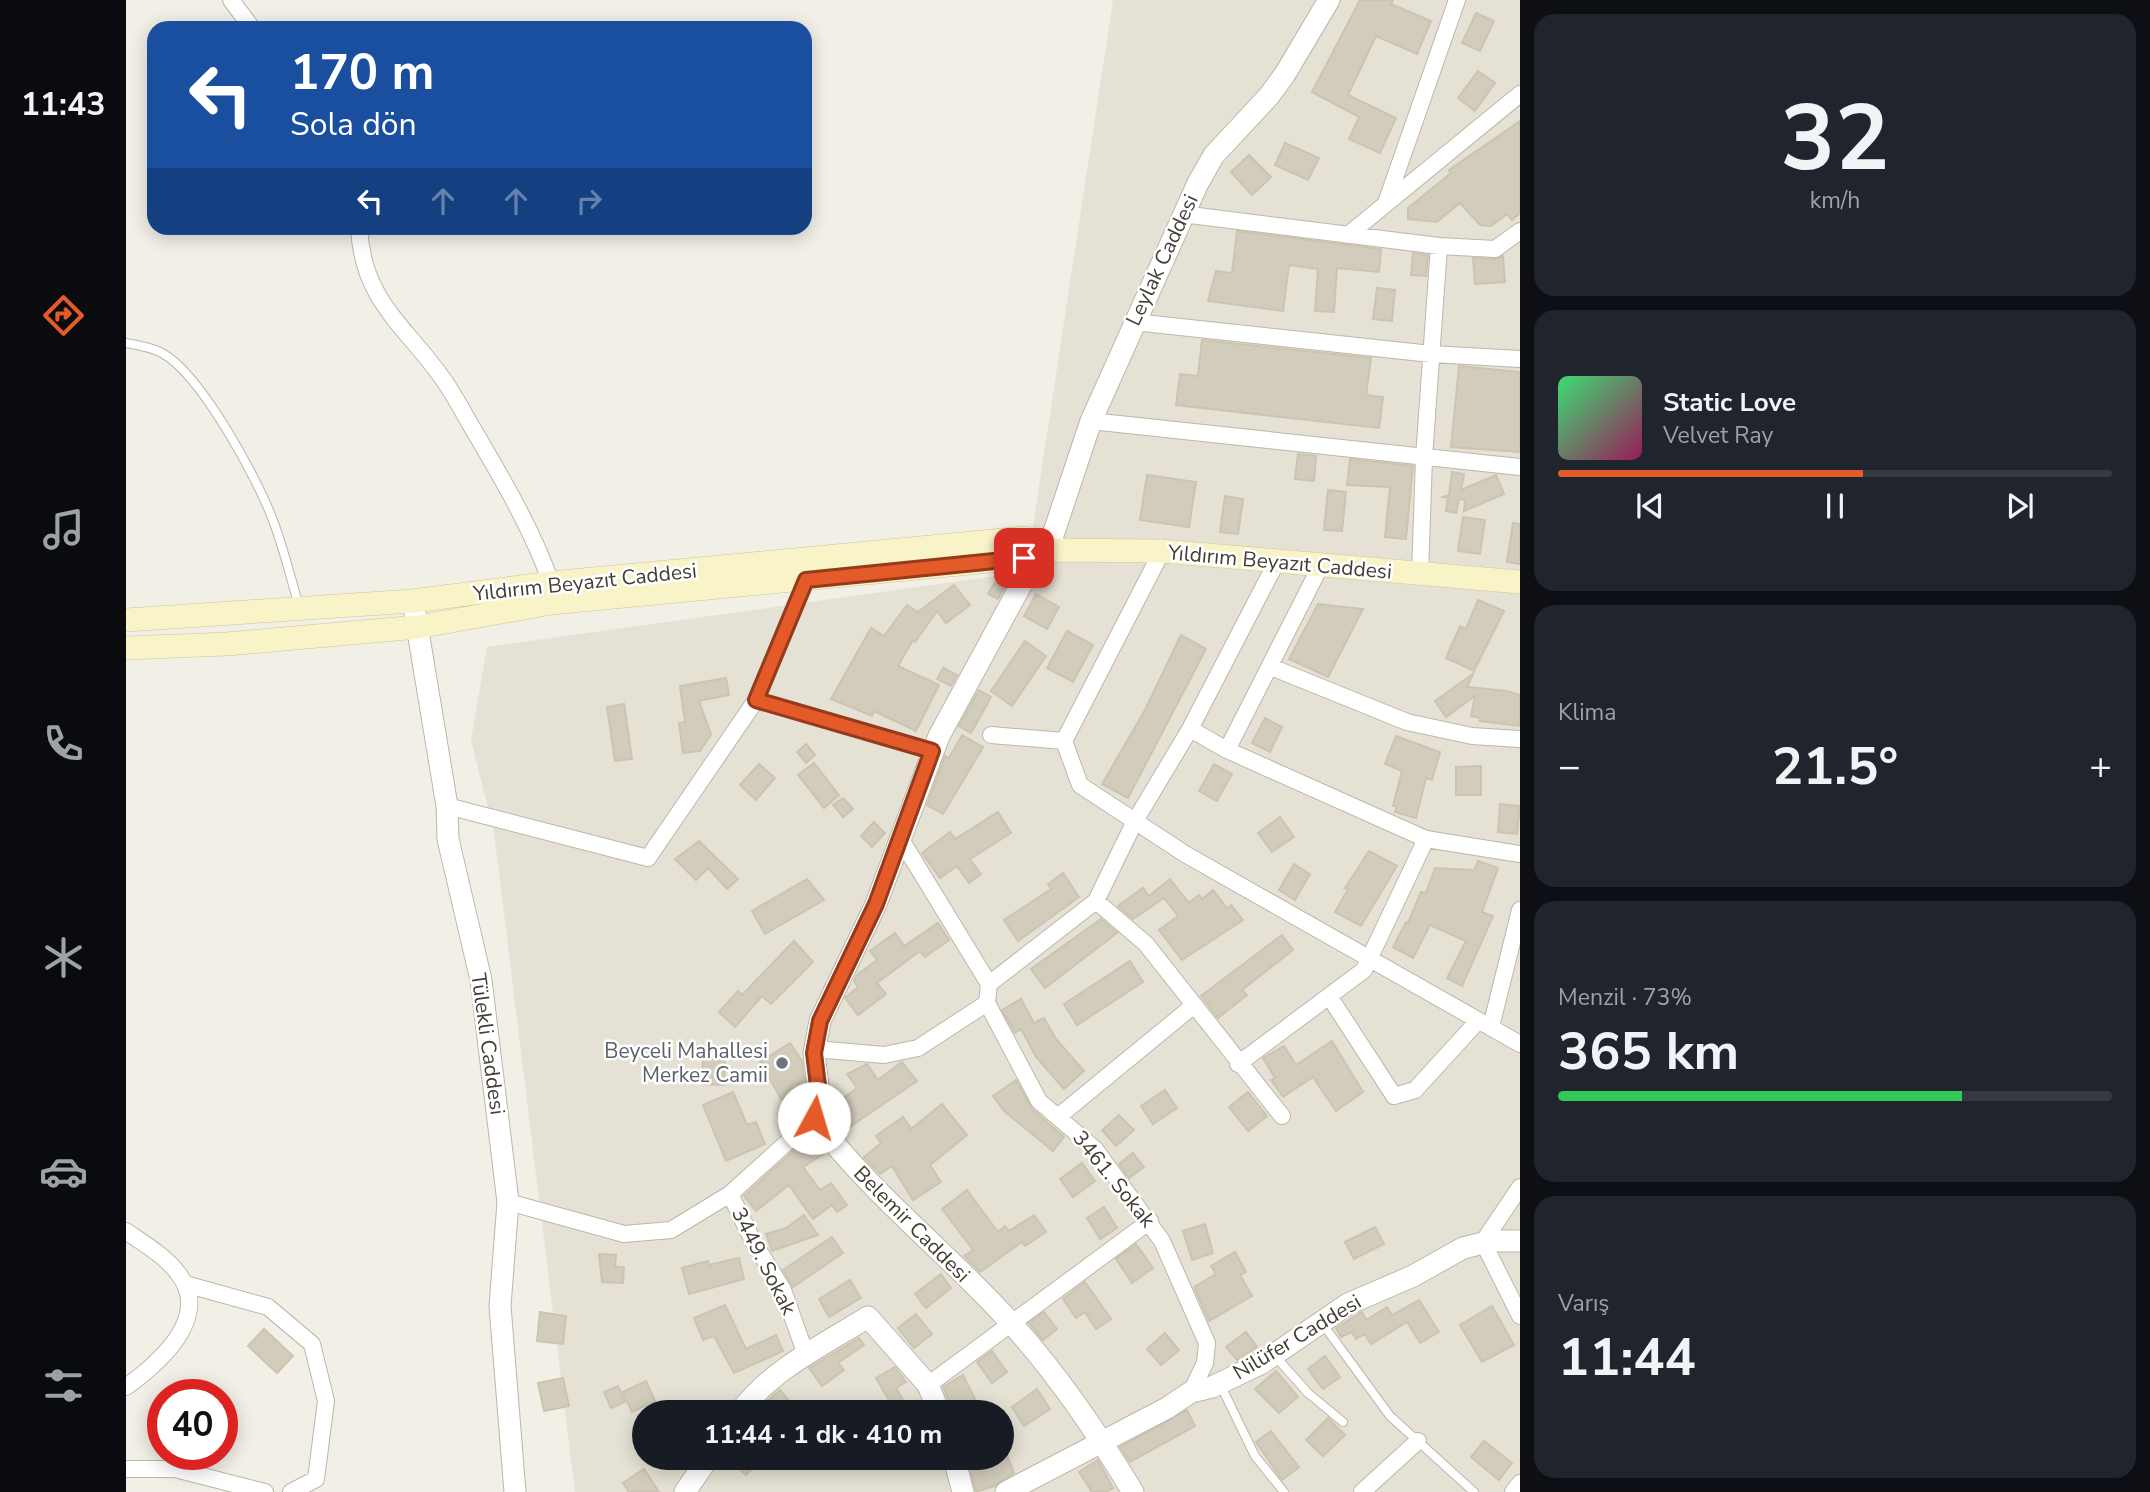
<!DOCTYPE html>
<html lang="tr">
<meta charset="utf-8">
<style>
:root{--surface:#171b24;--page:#20242c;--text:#f1f3f6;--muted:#9ea1a6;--line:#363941;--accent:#e55a29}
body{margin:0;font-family:"Nunito Sans",sans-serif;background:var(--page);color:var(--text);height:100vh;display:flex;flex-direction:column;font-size:26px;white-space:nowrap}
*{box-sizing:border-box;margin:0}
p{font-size:23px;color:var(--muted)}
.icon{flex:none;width:38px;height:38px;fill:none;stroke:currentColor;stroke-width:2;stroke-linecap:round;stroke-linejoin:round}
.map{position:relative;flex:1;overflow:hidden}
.panel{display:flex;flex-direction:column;gap:14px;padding:14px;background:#0d0f14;width:630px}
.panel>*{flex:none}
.guide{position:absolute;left:21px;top:21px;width:665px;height:214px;border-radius:21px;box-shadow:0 4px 18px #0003;background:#1a4fa0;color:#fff;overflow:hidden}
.speed{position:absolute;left:21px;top:1379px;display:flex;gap:14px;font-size:35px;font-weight:700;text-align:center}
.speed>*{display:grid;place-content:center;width:91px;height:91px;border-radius:50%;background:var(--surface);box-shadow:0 4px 18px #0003;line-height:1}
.speed .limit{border:10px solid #d22;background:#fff;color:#111}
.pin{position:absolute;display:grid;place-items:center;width:60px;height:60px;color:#fff;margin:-30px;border-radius:14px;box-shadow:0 4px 10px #0006}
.me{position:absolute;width:77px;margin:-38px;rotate:6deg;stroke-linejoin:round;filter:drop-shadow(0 0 5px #0008)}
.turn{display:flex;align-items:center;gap:24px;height:147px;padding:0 28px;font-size:32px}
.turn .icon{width:91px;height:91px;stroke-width:2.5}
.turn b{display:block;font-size:49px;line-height:60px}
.lanes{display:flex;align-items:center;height:66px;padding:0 28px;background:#0003;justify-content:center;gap:35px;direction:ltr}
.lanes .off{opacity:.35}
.big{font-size:52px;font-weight:700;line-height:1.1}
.panel .tile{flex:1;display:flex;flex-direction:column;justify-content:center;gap:10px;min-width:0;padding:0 24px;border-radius:21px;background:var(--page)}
.panel .dial{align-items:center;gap:0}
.dial b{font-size:91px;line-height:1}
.song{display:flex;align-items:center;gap:21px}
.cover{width:84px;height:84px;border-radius:10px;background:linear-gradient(135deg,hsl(140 70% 55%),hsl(330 70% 35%))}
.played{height:7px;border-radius:4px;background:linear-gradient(90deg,var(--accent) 55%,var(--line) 55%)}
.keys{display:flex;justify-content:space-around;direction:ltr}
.heat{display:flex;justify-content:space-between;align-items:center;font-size:38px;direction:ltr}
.charge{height:10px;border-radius:5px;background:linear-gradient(90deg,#34c759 73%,var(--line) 0)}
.trip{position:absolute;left:506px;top:1400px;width:382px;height:70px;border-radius:35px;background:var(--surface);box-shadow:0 4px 18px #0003;font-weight:700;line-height:70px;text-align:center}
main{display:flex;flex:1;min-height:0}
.menu{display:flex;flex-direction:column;width:126px;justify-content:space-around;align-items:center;background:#090b0e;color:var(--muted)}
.menu .icon{width:49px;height:49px}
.menu .active{color:var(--accent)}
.menu b{font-size:32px;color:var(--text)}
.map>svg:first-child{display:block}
</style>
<main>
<nav class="menu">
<b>11:43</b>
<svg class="icon active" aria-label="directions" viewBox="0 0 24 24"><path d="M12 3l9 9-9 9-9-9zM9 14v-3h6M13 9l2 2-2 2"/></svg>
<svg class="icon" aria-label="music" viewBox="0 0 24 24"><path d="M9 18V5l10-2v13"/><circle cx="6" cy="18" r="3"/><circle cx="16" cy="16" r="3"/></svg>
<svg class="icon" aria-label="phone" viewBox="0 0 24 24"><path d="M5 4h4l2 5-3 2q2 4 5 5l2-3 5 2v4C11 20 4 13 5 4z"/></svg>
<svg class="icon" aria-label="climate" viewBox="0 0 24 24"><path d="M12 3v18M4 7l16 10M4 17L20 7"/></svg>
<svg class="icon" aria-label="car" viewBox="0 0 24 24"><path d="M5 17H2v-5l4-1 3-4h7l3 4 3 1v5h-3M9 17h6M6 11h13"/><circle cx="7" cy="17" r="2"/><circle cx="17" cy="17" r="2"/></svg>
<svg class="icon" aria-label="filters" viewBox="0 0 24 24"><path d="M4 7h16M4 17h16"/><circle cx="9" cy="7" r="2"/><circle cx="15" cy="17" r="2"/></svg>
</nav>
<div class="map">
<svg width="1394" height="1492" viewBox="0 0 1394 1492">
<rect width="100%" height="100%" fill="#f1efe6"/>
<path fill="#e5e1d4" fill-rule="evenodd" d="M987,0H1394V1492H449L368,832L345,740L361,647L900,572ZM518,1412H875V1458H518Z"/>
<path fill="#d2ccbc" stroke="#ccc4b0" stroke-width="2" d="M1234,0H1267L1265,4L1305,21L1291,54L1250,36L1222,95L1270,118L1254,153L1223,139L1233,117L1186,92Z
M1350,13L1368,21L1354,51L1336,43Z
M1352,71L1369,83L1349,111L1332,98Z
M1394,121V213L1386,220L1381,214L1365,226L1354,225L1334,203L1311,222L1282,219V208L1325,173L1323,170Z
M1159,143L1193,158L1182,180L1149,165Z
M1123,155L1145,177L1126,195L1105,172Z
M1111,231L1255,249L1253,272L1211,268L1208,312L1189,311L1192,269L1163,265L1157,311L1082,301L1090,271L1106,273Z
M1287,253L1302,255L1300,276L1285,275Z
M1377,256L1379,282L1349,284L1347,258L1368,259Z
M1251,288L1269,290L1266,321L1247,319Z
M1076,340L1245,358L1240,395L1257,397L1253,428L1050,405L1054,374L1072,376Z
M1333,366L1394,372V452L1325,447Z
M1172,454L1190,456L1188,481L1169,479Z
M1224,459L1287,466L1280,539L1259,537L1264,487L1221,485Z
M1326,472L1338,474L1335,490L1370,475L1378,494L1338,511L1339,500L1333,499L1330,513L1320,511L1322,498L1317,497L1323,495Z
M1021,475L1070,482L1063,527L1014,520Z
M1202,490L1220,492L1216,531L1198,530Z
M1099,496L1117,499L1112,534L1094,532Z
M1337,517L1359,520L1354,554L1332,551Z
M1387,523L1394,524V564L1381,562Z
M874,574L883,578L872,599L862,594Z
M828,585L844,605L820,623L811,611L789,642L787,640L772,666L813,685L790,731L748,711L746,716L705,699L745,628L758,636L781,605L792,612Z
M910,594L933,607L921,629L898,616Z
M1352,600L1378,611L1348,671L1320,658L1334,626L1340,629Z
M1192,604L1237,609L1202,677L1163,659Z
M941,631L967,645L947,682L921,668Z
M1055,635L1080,649L1002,798L976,784L1019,710Z
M899,641L920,656L886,706L865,691Z
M817,668L831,675L825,686L811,679Z
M1347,674L1341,687L1381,691L1394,695V726L1354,721V718L1345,716L1349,696L1320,717L1309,701Z
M600,678L603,695L573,701L585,734L574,751L557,753L553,723L559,722L554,686Z
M853,690L865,697L845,733L833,726Z
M498,704L506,759L489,761L481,707Z
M1139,718L1156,727L1144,752L1126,743Z
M836,735L857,747L817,814L801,805L819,756L823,758Z
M1270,736L1314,752L1306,780L1300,778L1290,818L1269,812L1271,806H1267L1276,771L1259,764Z
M680,744L689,755L680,763L671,752Z
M688,763L713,795L698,808L672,775Z
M633,764L649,778L630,800L614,785Z
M1088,764L1106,774L1091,801L1073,791Z
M1355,766V795H1330V767Z
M717,798L727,809L717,817L707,805Z
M1374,804L1394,806L1391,834L1372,832Z
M872,812L885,833L844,859L855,874L843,883L831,866L814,878L796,853L824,832L829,839Z
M1154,817L1168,837L1146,852L1132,833Z
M748,822L759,833L746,847L735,836Z
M573,841L612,879L601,889L582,868L570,880L549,859Z
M1243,851L1271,866L1235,926L1209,912L1222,889L1219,888Z
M1352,861L1372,868L1356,912L1367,916L1336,986L1321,978L1340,941L1304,925L1287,958L1267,947L1280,922L1282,923L1295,892L1300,893L1309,868L1348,870Z
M1168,864L1184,874L1169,900L1153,890Z
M937,873L953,897L892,941L878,920L925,889L922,884Z
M681,879L698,900L639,934L626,911Z
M1044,879L1063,903L1073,895L1076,899L1087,890L1101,908L1105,905L1117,920L1056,960L1033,930L1052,916L1038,898L1007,919L992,906L1017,888L1023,896Z
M975,919L991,933L919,988L905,969Z
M812,923L823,940L799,957L794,951L751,983L760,994L732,1015L719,998L732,987L728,981L731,975L751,960L744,951L769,933L778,946Z
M1156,935L1167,950L1116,990L1121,995L1092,1018L1075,996Z
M668,941L687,962L645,1004L636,996L609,1027L593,1012L612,991L616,995Z
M1004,961L1017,982L951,1025L938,1004Z
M895,999L908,1023L918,1018L930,1039L958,1071L938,1089L910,1057L895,1029L889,1033L876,1010Z
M1206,1041L1237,1092L1210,1111L1187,1077L1157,1097L1145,1080L1149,1078L1137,1058L1158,1046L1170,1065Z
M664,1043L676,1061L680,1093L678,1100L661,1109L634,1062Z
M577,1058L599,1059L598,1085L576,1084Z
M776,1062L791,1081L719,1130L704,1108L731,1088L721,1074L741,1064L752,1080Z
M890,1080L906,1109L938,1137L927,1151L878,1111L867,1096Z
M1039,1090L1051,1108L1027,1124L1015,1106Z
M607,1092L621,1125L630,1122L639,1144L600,1161L577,1105Z
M1122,1092L1141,1116L1122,1131L1103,1107Z
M816,1104L841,1135L804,1165L815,1182L787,1200L766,1166L754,1174L738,1157L755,1143L750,1136L777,1117L785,1129Z
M993,1115L1008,1130L990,1146L976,1130Z
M685,1135L699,1153L677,1167L694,1190L705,1183L721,1205L711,1212L706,1205L687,1219L663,1185L630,1211L618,1196Z
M1007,1153L1018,1167L1003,1178L993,1164Z
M956,1163L969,1181L947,1197L934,1179Z
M841,1190L872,1232L879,1226L883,1231L908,1215L920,1232L899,1246L896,1242L854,1272L838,1256L847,1250L816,1209Z
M978,1207L991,1228L974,1239L961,1218Z
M678,1215L692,1235L646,1251L640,1234L660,1228Z
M1079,1224L1087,1253L1066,1260L1057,1231Z
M1249,1227L1258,1244L1228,1259L1219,1242Z
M706,1237L717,1253L667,1287L657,1270Z
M1010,1244L1027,1268L1006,1283L990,1259Z
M1109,1252L1120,1272L1114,1275L1126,1296L1083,1321L1068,1287L1090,1274L1085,1266Z
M473,1254L490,1255L489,1267H498L497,1283L476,1282Z
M613,1258L618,1279L563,1294L556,1268L582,1261L583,1265Z
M815,1274L825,1288L800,1308L789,1294Z
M724,1280L735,1298L703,1317L693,1299Z
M959,1282L985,1319L970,1329L959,1312L950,1318L937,1299Z
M1293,1300L1313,1332L1294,1343L1281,1322L1245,1344L1239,1334L1230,1339L1226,1332L1215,1337L1210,1328L1236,1312L1240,1320L1261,1307L1266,1315Z
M599,1305L620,1349L650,1335L657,1351L608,1373L588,1336L577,1340L568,1318Z
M1366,1306L1388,1345L1356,1362L1334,1325Z
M414,1312L440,1316L437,1344L411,1341Z
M918,1312L931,1329L917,1340L903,1323Z
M790,1314L806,1334L788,1348L772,1328Z
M138,1329L167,1356L151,1373L122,1346Z
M1120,1332L1131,1347L1111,1360L1100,1347Z
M1039,1333L1053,1350L1035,1365L1021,1349Z
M733,1338L738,1345L712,1363L718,1370L696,1386L683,1368Z
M866,1351L881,1372L866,1383L851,1362Z
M1199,1356L1214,1377L1197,1389L1182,1369Z
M769,1367L780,1382L770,1388L784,1412H770L750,1378Z
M1150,1371L1172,1397L1153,1413L1129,1389Z
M837,1375L849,1399L827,1410L817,1387Z
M437,1378L443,1406L418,1411L412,1383Z
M520,1381L529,1401L506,1412L497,1392Z
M492,1386L499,1402L485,1408L478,1392Z
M911,1389L924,1409L898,1426L886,1407Z
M654,1390L672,1412H643L637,1405Z
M1061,1410L1069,1426L1004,1462L994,1447Z
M1202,1418L1219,1435L1197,1456L1180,1440Z
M1145,1431L1173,1467L1156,1480L1130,1442Z
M1358,1441L1386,1463L1373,1480L1345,1457Z
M881,1455L888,1473L868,1486L850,1492L844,1469Z
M601,1458H636L620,1475Z
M972,1460L987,1488L980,1492H966L953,1472Z
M518,1469L533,1492H503L497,1483Z"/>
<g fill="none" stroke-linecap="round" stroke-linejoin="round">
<g stroke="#bcb7a9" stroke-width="10">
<path id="service" d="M0,343C12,345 25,347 36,353C75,374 133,481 148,523C158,550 165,579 173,606
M1196,1323L1264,1416L1348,1492
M1149,1356L1182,1393L1217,1422
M1094,1384L1129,1456L1158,1492"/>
</g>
<g stroke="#bcb7a9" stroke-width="18">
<path id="minor" d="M105,0L126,28
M1260,203L1331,0
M1056,214L1313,246L1369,249L1394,231
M233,228C237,301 278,324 317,379C329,396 339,416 350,434C378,482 407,531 425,583
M1222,235L1394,94
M1008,322L1305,354L1394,359
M965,421L1394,467
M1294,574L1298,458L1313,246
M1145,667L1281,722L1346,736L1394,739
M630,700L806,751
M1064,729L1101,750L1300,839L1394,854
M865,735L938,741L1036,551
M938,741L954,785L1059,854L1394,1044
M1101,750L1195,565
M321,806L522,858L630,700L680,580
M774,838L863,984L861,1003L913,1101L969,1149L1036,1241L1081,1343L1079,1363L1065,1392
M970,901L1020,944L1156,1116
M863,984L970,901L1009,821L1064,729L1151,561
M1203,996L1268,1096L1289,1090L1351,1022
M1365,1027L1394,910
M689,1049L758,1055L792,1048L861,1003
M1112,1064L1238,970L1300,839
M933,1116L1067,1006
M1394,1187L1357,1242L1394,1316
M604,1194L627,1241L657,1290L680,1355
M382,1202L498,1234L545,1230L604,1194L688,1118
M0,1231C18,1244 38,1255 51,1272C88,1316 33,1363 0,1387
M59,1284L142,1307L186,1344L200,1401L190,1479L165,1492
M802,1385L1024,1221
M0,1469H49L139,1492
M1236,1492L1292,1441
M1387,1492L1394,1483"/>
</g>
<g stroke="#bcb7a9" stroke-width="23">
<path id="tertiary" d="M287,601L321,806L322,839L355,980L382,1202L374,1306L389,1492
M614,1412C646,1369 697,1345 742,1317L802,1385L813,1412
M828,1458L837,1492
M559,1492L582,1458
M880,1492L1041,1408L1065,1392L1086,1387L1136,1363L1222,1304L1287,1276L1337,1248L1365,1241H1394
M1007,1492C971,1433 933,1376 886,1324C822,1253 746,1195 688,1118L693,1094L688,1053L694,1021L750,904L813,736L895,585L922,550L965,421L1072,183L1088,155L1143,96L1159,74L1203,0"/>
</g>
<g stroke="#cdc599" stroke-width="24">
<path id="secondary" d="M0,620L287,601L425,583L899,538L914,551
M0,648L101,644L292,627L425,603L898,558L922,550L1036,551L1394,582"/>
</g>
<use href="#service" stroke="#fff" stroke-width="8"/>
<use href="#minor" stroke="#fff" stroke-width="16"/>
<use href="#tertiary" stroke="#fff" stroke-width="21"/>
<use href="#secondary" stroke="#f9f3c8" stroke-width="23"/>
</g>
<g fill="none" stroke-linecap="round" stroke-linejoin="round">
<g stroke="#953a1b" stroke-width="18">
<path id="route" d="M688,1118L693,1094L688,1053L694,1021L750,904L806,751L630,700L680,580L898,558"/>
</g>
<use href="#route" stroke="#e55a29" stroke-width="12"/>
</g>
<circle fill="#6b7280" stroke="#fff" stroke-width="2.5" cx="656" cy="1063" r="7"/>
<g text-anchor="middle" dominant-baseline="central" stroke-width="5" stroke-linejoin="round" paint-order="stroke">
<g font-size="21" fill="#433f36" stroke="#fff">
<text transform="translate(1036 260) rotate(-65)">Leylak Caddesi</text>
<text transform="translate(1154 562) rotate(5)">Yıldırım Beyazıt Caddesi</text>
<text transform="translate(459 582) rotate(-6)">Yıldırım Beyazıt Caddesi</text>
<text transform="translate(362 1044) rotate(82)">Tülekli Caddesi</text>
<text transform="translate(988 1179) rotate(51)">3461. Sokak</text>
<text transform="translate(786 1224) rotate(45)">Belemir Caddesi</text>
<text transform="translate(638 1261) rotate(63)">3449. Sokak</text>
<text transform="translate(1171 1337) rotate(-31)">Nilüfer Caddesi</text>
</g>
<g font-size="21" fill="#5b616d" stroke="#fff" text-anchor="end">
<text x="642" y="1051">Beyceli Mahallesi<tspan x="642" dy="24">Merkez Camii</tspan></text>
</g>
</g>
</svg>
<div class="speed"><div class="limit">40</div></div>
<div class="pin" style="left:898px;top:558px;background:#d93025"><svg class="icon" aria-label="arrive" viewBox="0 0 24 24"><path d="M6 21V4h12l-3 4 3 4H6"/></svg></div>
<svg class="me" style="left:688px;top:1118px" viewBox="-20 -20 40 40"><circle r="19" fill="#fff"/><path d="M0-13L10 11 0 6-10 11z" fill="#e55a29"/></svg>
<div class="trip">11:44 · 1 dk · 410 m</div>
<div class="guide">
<div class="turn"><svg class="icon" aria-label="left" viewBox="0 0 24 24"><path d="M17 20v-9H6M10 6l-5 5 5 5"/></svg><div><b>170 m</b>Sola dön</div></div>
<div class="lanes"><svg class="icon" aria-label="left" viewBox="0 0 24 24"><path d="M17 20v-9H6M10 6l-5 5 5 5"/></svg><svg class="icon off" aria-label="ahead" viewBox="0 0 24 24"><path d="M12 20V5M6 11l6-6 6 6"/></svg><svg class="icon off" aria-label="ahead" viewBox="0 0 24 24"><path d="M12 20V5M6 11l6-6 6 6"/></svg><svg class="icon off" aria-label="right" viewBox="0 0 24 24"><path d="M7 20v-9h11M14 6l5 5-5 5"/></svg></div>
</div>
</div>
<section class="panel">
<div class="tile dial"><b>32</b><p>km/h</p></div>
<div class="tile">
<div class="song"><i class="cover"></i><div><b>Static Love</b><p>Velvet Ray</p></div></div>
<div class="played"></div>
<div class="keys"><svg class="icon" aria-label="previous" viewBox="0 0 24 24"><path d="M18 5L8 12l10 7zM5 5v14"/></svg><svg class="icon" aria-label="pause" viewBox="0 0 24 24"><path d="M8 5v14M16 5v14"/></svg><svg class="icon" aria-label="next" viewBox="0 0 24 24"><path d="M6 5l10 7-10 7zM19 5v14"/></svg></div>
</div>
<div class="tile"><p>Klima</p>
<div class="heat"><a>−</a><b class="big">21.5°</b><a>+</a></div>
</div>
<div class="tile"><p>Menzil · 73%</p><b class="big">365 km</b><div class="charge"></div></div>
<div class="tile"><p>Varış</p><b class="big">11:44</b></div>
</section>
</main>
